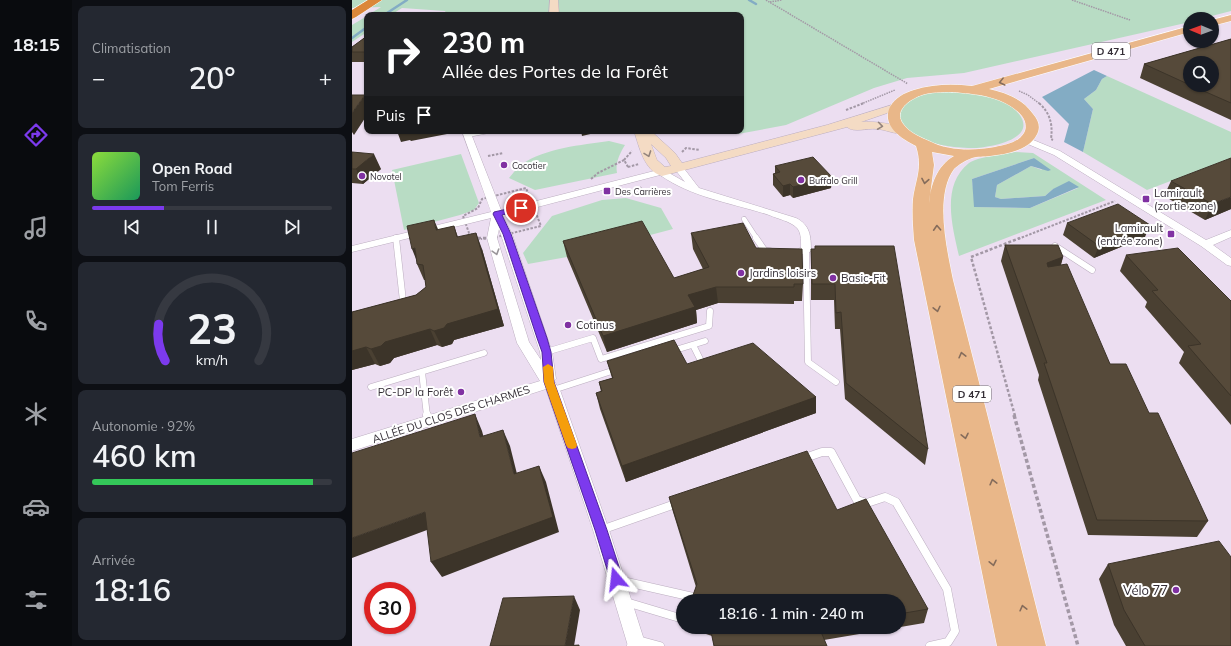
<!DOCTYPE html>
<html lang="fr">
<meta charset="utf-8">
<style>
:root{--surface:#171b24;--page:#242831;--text:#f1f3f6;--muted:#9ea1a6;--line:#363941;--accent:#7c3aed}
body{margin:0;font-family:Mulish,sans-serif;background:var(--page);color:var(--text);height:100vh;display:flex;flex-direction:column;font-size:15px;white-space:nowrap}
*{box-sizing:border-box;margin:0}
p{font-size:13px;color:var(--muted)}
.icon{flex:none;width:22px;height:22px;fill:none;stroke:currentColor;stroke-width:2;stroke-linecap:round;stroke-linejoin:round}
.map{position:relative;flex:1;overflow:hidden}
.drawer{display:flex;flex-direction:column;gap:6px;padding:6px;background:#0d0f14;width:280px}
.drawer>*{flex:none}
.guide{position:absolute;left:12px;top:12px;width:380px;height:122px;border-radius:8px;box-shadow:0 1px 3px #0004;background:#202124;color:#fff;overflow:hidden}
.needle{width:26px;rotate:271deg}
.tools{position:absolute;left:831px;top:12px;display:grid;gap:8px}
.tools a{display:grid;place-items:center;width:36px;height:36px;border-radius:50%;background:var(--surface);box-shadow:0 1px 3px #0004;font-size:20px}
.speed{position:absolute;left:12px;top:582px;display:flex;gap:8px;font-size:20px;font-weight:700;text-align:center}
.speed>*{display:grid;place-content:center;width:52px;height:52px;border-radius:50%;background:var(--surface);box-shadow:0 1px 3px #0004;line-height:1}
.speed .limit{border:6px solid #d22;background:#fff;color:#111}
.pin{position:absolute;display:grid;place-items:center;width:34px;height:34px;color:#fff;margin:-17px;border:2px solid #fff;border-radius:50%;box-shadow:0 1px 4px #0007}
.me{position:absolute;width:44px;margin:-22px;rotate:343deg;stroke-linejoin:round;filter:drop-shadow(0 0 3px #0008)}
.turn{display:flex;align-items:center;gap:14px;height:84px;padding:0 12px;font-size:18px}
.turn .icon{width:52px;height:52px;stroke-width:2.5}
.turn b{display:block;font-size:28px;line-height:34px}
.then{display:flex;align-items:center;height:38px;padding:0 12px;background:#0003;gap:8px;font-size:15px}
.big{font-size:30px;font-weight:600;line-height:1.1}
.drawer .tile{flex:1;display:flex;flex-direction:column;justify-content:center;gap:6px;min-width:0;padding:0 14px;border-radius:8px;background:var(--page)}
.drawer .dial{align-items:center;gap:0}
.dial svg{height:104px;overflow:visible;fill:none;stroke:var(--line);stroke-width:7;stroke-linecap:round;text-anchor:middle}
.dial text{fill:var(--text);stroke:none}
.song{display:flex;align-items:center;gap:12px}
.cover{width:48px;height:48px;border-radius:6px;background:linear-gradient(135deg,hsl(90 70% 55%),hsl(150 70% 35%))}
.played{height:4px;border-radius:2px;background:linear-gradient(90deg,var(--accent) 30%,var(--line) 30%)}
.keys{display:flex;justify-content:space-around;direction:ltr}
.heat{display:flex;justify-content:space-between;align-items:center;font-size:22px;direction:ltr}
.charge{height:6px;border-radius:3px;background:linear-gradient(90deg,#34c759 92%,var(--line) 0)}
.trip{position:absolute;left:324px;top:594px;width:230px;height:40px;border-radius:20px;background:var(--surface);box-shadow:0 1px 3px #0004;font-weight:600;line-height:40px;text-align:center}
main{display:flex;flex:1;min-height:0}
.tabs{display:flex;flex-direction:column;width:72px;justify-content:space-around;align-items:center;background:#090b0e;color:var(--muted)}
.tabs .icon{width:28px;height:28px}
.tabs .current{color:var(--accent)}
.tabs b{font-size:18px;color:var(--text)}
.map>svg:first-child{display:block}
</style>
<main>
<nav class="tabs">
<b>18:15</b>
<svg class="icon current" aria-label="directions" viewBox="0 0 24 24"><path d="M12 3l9 9-9 9-9-9zM9 14v-3h6M13 9l2 2-2 2"/></svg>
<svg class="icon" aria-label="music" viewBox="0 0 24 24"><path d="M9 18V5l10-2v13"/><circle cx="6" cy="18" r="3"/><circle cx="16" cy="16" r="3"/></svg>
<svg class="icon" aria-label="phone" viewBox="0 0 24 24"><path d="M5 4h4l2 5-3 2q2 4 5 5l2-3 5 2v4C11 20 4 13 5 4z"/></svg>
<svg class="icon" aria-label="climate" viewBox="0 0 24 24"><path d="M12 3v18M4 7l16 10M4 17L20 7"/></svg>
<svg class="icon" aria-label="car" viewBox="0 0 24 24"><path d="M5 17H2v-5l4-1 3-4h7l3 4 3 1v5h-3M9 17h6M6 11h13"/><circle cx="7" cy="17" r="2"/><circle cx="17" cy="17" r="2"/></svg>
<svg class="icon" aria-label="filters" viewBox="0 0 24 24"><path d="M4 7h16M4 17h16"/><circle cx="9" cy="7" r="2"/><circle cx="15" cy="17" r="2"/></svg>
</nav>
<section class="drawer">
<div class="tile"><p>Climatisation</p>
<div class="heat"><a>−</a><b class="big">20°</b><a>+</a></div>
</div>
<div class="tile">
<div class="song"><i class="cover"></i><div><b>Open Road</b><p>Tom Ferris</p></div></div>
<div class="played"></div>
<div class="keys"><svg class="icon" aria-label="previous" viewBox="0 0 24 24"><path d="M18 5L8 12l10 7zM5 5v14"/></svg><svg class="icon" aria-label="pause" viewBox="0 0 24 24"><path d="M8 5v14M16 5v14"/></svg><svg class="icon" aria-label="next" viewBox="0 0 24 24"><path d="M6 5l10 7-10 7zM19 5v14"/></svg></div>
</div>
<div class="tile dial"><svg viewBox="0 0 100 80">
<path d="M14 69A42 42 0 1 1 86 69"/>
<path d="M14 69A42 42 0 0 1 9 41" stroke="#7c3aed"/>
<text x="50" y="56" font-size="32" font-weight="700">23</text>
<text x="50" y="72" font-size="11">km/h</text>
</svg></div>
<div class="tile"><p>Autonomie · 92%</p><b class="big">460 km</b><div class="charge"></div></div>
<div class="tile"><p>Arrivée</p><b class="big">18:16</b></div>
</section>
<div class="map">
<svg width="879" height="646" viewBox="0 0 879 646">
<rect width="100%" height="100%" fill="#ecdef1"/>
<path fill="#b8dcc4" fill-rule="evenodd" d="M0,0H879V11L848,19H838V22L612,73L555,78L522,88L434,125L386,134L371,131H389V15H95L93,11L50,8L39,15H16L29,7L0,8Z
M15,16V32L0,42V25Z
M755,76L879,132V158L795,190L731,152L741,109L732,99L744,90L750,79Z
M579,91C606,91 625,91 651,101C657,104 663,109 667,114C686,139 639,147 623,148C605,148 585,146 569,138C531,119 546,100 579,91Z
M257,141L273,145C268,153 263,163 265,173L183,190L157,178C161,174 165,167 170,164C194,148 229,145 257,141Z
M663,152L681,153L754,200L607,256C600,226 589,185 617,163C625,157 652,154 663,152ZM682,158L690,170L679,166L645,185L643,197L649,199L693,196L701,189L726,188L678,208L623,207L620,179Z
M109,154L127,203L122,210L108,215L52,230L40,170Z
M274,198L309,208L321,229L215,257L176,264L171,253L200,216L250,200Z"/>
<path fill="#83acc4" d="M742,70L755,76L750,79L744,90L732,99L741,109L731,152L712,142L717,124L690,97Z
M682,158L699,170L696,171L679,166L645,185L643,197L649,199L693,196L701,189L717,181L727,187L678,208L622,207L620,179Z"/>
<g fill="none" stroke-linecap="round" stroke-linejoin="round">
<path stroke="#83acc4" stroke-width="2.5" d="M397,0L404,4
M32,15L55,0
M0,38L15,27"/>
<g stroke="#bcaec0" stroke-width="5.5">
<path id="service-far2" d="M115,135L135,131
M392,219L405,239"/>
</g>
<g stroke="#bcaec0" stroke-width="7">
<path id="service-far1" d="M44,238L51,301
M404,238L413,251H418
M703,246L740,270
M449,251H454L456,362L484,382
M341,345L352,367
M320,351L353,341
M194,352L241,338L249,359L357,326L358,311
M70,372L75,416
M19,387L132,353
M201,390L266,369"/>
</g>
<g stroke="#bcaec0" stroke-width="9">
<path id="service" d="M75,415L76,421
M450,459L470,452H479L505,500L515,503L533,497L544,502L595,589L603,631L596,642L578,646
M249,530L326,503
M266,580L341,597
M274,602L331,619
M279,646L282,639L308,646"/>
</g>
<g stroke="#bcaec0" stroke-width="1">
<path id="minor" d="M110,131H118L149,210L310,169L333,182L322,168L327,165L330,166L347,188L444,218C458,225 459,236 459,251L454,254L450,253L449,251C449,244 450,233 445,228C438,221 426,219 417,215C380,203 341,198 308,175L151,216L160,234L200,352L204,379L202,381L208,390L257,530L294,646H276L241,530L194,389L0,451V439L188,381L165,343L135,238L139,218L0,252V246L139,212ZM147,229L188,352L189,360L177,342L145,238Z
M674,137L708,151L854,240L879,230V237L861,245L879,258V266L875,265L849,246L702,155L671,142L670,140Z"/>
</g>
<g stroke="#bcaec0" stroke-width="1">
<path id="secondary" d="M198,0H206L207,15H197Z
M543,104L547,105L549,107L547,109L509,122C524,121 537,124 552,127L554,130L552,133C543,135 533,129 524,129C515,128 502,133 495,127L310,176C292,171 287,146 282,131H299L323,153L330,163L475,125ZM299,144L314,158L319,166L313,167L305,160Z"/>
</g>
<g stroke="#fff" stroke-width="1">
<path id="primary" d="M879,15V21L860,26V20Z
M838,26V32L637,89C654,93 671,99 681,114C687,121 689,128 684,136C675,151 654,154 638,156C632,157 625,156 620,158C614,160 606,165 602,169C582,196 595,250 601,280L694,646H645L562,240C561,226 560,213 561,199C564,178 571,168 564,146C550,139 529,126 538,107C543,98 552,93 562,90C581,84 601,84 620,86ZM600,92C624,94 653,96 670,116C674,121 675,128 672,133C666,143 653,145 643,147C622,151 596,151 577,141C568,137 558,133 552,125C540,111 558,99 570,95C579,92 590,92 600,92ZM580,152L602,156C585,166 579,184 577,203L582,165Z"/>
</g>
<g stroke="#fff" stroke-width="1">
<path id="motorway" d="M16,0H30L4,17L0,19V10Z"/>
</g>
<path stroke="#a398a6" stroke-width="1.5" stroke-dasharray="1.5 1" stroke-linecap="butt" d="M414,0L556,84
M720,0L778,20
M418,2L430,0
M667,91L676,95L688,104
M509,104L543,90"/>
<path stroke="#a398a6" stroke-width="2" stroke-dasharray="2.5 1.5" stroke-linecap="butt" d="M687,103C698,113 701,124 699,139L701,140
M494,110L512,103
M330,152L334,148L348,150
M136,156L151,153
M276,167L287,164
M276,167L272,160L280,151
M239,179L246,173L272,160
M288,187L293,195L316,189
M128,239L117,233L111,216L126,208L130,199L174,188L189,226L140,238L129,239
M666,239L763,201"/>
<path stroke="#a398a6" stroke-width="2.5" stroke-dasharray="3 2" stroke-linecap="butt" d="M126,238H140
M663,416L619,257L668,238"/>
<path stroke="#a398a6" stroke-width="3.5" stroke-dasharray="4 2.5" stroke-linecap="butt" d="M662,415L726,646"/>
<use href="#service-far2" stroke="#fff" stroke-width="4.5"/>
<use href="#service-far1" stroke="#fff" stroke-width="6"/>
<use href="#service" stroke="#fff" stroke-width="8"/>
<use href="#minor" fill="#fff" fill-rule="evenodd"/>
<use href="#secondary" fill="#f4dbc4" fill-rule="evenodd"/>
<use href="#primary" fill="#e9b789" fill-rule="evenodd"/>
<use href="#motorway" fill="#db873a" fill-rule="evenodd"/>
</g>
<path fill="#4a4032" d="M15,36V62H0V47Z
M879,39V120L788,78L792,64Z
M0,152L29,169L11,184L0,183Z
M423,166L480,177L479,188L441,198L438,195L431,197L421,185V174H423Z
M819,181L879,209L853,220L812,196Z
M715,223L793,237L742,258L711,235Z
M102,226L106,237L130,249L152,326L102,340L100,344L90,347L85,345L42,358L38,363L28,366L23,364L0,370V312L64,295L74,287L73,280H72L65,264L86,230Z
M339,233L404,248L451,284L450,301H442V304L366,303L344,310L345,323L255,352L215,257L211,241L322,278L351,269L341,249Z
M653,245L711,257L709,265L758,364L797,413L856,521L845,537L736,535L686,380L687,375L649,261Z
M459,249H463L576,449L573,465L493,399L488,329H483L482,300H459Z
M774,255L879,301V425L827,363L832,352L793,307L795,302L768,271Z
M255,361L335,364L464,397V413L274,482L248,409L244,393L249,392L247,382L260,378Z
M317,497L485,510L576,609L572,623L472,640L362,646L360,636L351,633L349,627H547V601H341L340,598L344,587L321,512Z
M756,564L879,646H774L762,625L747,579Z"/>
<path fill="#3c3429" d="M13,95L15,100V115L2,135L0,132V113Z
M45,131H94L95,134L59,141L58,140L49,142Z
M229,131H251L230,136Z
M22,154L29,169L11,184L4,169Z
M480,177L479,188L441,198V187Z
M438,184V195L431,197V186Z
M879,197V209L853,220L860,204Z
M82,220L89,236L84,230Z
M798,225L793,237L742,258L747,246Z
M124,233L130,249L152,326L102,340L100,344L90,347L82,331Z
M63,248L66,264L60,249Z
M711,257L706,273L690,279L695,263Z
M364,287L366,303L344,310L345,323L255,352L251,336L336,295Z
M78,329L85,345L42,358L38,363L28,366L19,349L33,342Z
M14,347L23,364L0,370V351Z
M464,397V413L274,482L270,466Z
M123,414L130,431L136,453L128,437Z
M151,430L158,446L169,490L162,474Z
M187,466L194,482L207,532L90,577L79,562Z
M73,512L83,527L0,558V538Z
M222,596L228,610L222,646H213Z"/>
<path fill="#564a3a" stroke="#3c3429" d="M15,36V52H0V47Z
M879,39V103L838,85H860V63H838V85L792,64Z
M0,95H13L0,113Z
M0,152L22,154L4,169H0Z
M461,157L480,177L441,187L438,184L431,186L421,174L428,172L423,166Z
M879,158V197L860,204L819,181Z
M766,204L798,225L747,246L715,223Z
M82,220L84,230L102,226L105,237L124,233L146,309L95,324L92,328L82,331L78,329L33,342L29,346L19,349L14,347L0,351V312L64,295L74,287L71,265L65,264L63,248L60,249L55,226Z
M290,221L322,278L357,267L339,233L391,223L404,248L450,249L451,284H442V287H364L336,295L343,307L251,336L211,241Z
M653,245H706L711,257L695,263L696,267L715,264L758,364H774L797,413H806L856,521L745,520L692,363H695Z
M463,246H542L576,449L494,383L489,312L484,313L483,284H460L459,249H463Z
M826,248L879,301V396L836,346L849,344L800,291L806,290L774,255Z
M322,340L335,364L401,343L464,397L270,466L244,393L250,391L247,382L261,378L255,361Z
M123,414L128,437L151,430L162,474L187,466L201,517L79,562L73,512L0,538V453Z
M455,451L485,510L514,499L576,609L547,614V601H355L356,600L340,598L345,584L317,497Z
M867,541L879,557V646H793L772,610L756,564Z
M222,596L213,646L227,645V646H138L151,598Z
M358,627H469H467L475,646H362Z"/>
<defs><path id="oneway-chevron" d="M-2-3.5L2.5 0L-2 3.5" fill="none" stroke-width="1.6" stroke-linecap="round" stroke-linejoin="round"/></defs>
<g stroke="#856c5b">
<use href="#oneway-chevron" transform="translate(650 82) rotate(166)"/>
<use href="#oneway-chevron" transform="translate(573 181) rotate(100)"/>
<use href="#oneway-chevron" transform="translate(585 228) rotate(-93)"/>
<use href="#oneway-chevron" transform="translate(585 309) rotate(77)"/>
<use href="#oneway-chevron" transform="translate(610 355) rotate(-104)"/>
<use href="#oneway-chevron" transform="translate(613 436) rotate(78)"/>
<use href="#oneway-chevron" transform="translate(641 482) rotate(-104)"/>
<use href="#oneway-chevron" transform="translate(641 563) rotate(78)"/>
<use href="#oneway-chevron" transform="translate(671 608) rotate(-104)"/>
</g>
<g stroke="#94847d">
<use href="#oneway-chevron" transform="translate(528 126) rotate(8)"/>
<use href="#oneway-chevron" transform="translate(296 154) rotate(70)"/>
</g>
<use stroke="#9a969a" href="#oneway-chevron" transform="translate(144 252) rotate(73)"/>
<path fill="#7c3aed" stroke="#51269a" d="M169,206L172,208L171,210L150,215L159,234L195,338L199,352L202,382L255,530L271,579L269,584L264,585L260,584L258,579L243,530L192,382L190,352L185,338L151,234L141,214L142,212Z"/>
<path fill="#f59e0b" d="M196,364L201,367L202,382L225,445L224,448L220,449L216,448L214,445L192,382L191,367Z"/>
<g fill="#8031a2" stroke="#fff" stroke-width="1.5">
<circle cx="152" cy="165" r="4"/>
<circle cx="10" cy="176" r="4"/>
<circle cx="449" cy="180" r="4"/>
<rect x="251" y="187" width="8" height="8" rx="2"/>
<rect x="790" y="195" width="8" height="8" rx="2"/>
<rect x="815" y="230" width="8" height="8" rx="2"/>
<circle cx="389" cy="273" r="4"/>
<circle cx="481" cy="278" r="4"/>
<circle cx="216" cy="325" r="4"/>
<circle cx="109" cy="392" r="4"/>
<circle cx="824" cy="590" r="4"/>
</g>
<g text-anchor="middle" dominant-baseline="central" stroke-width="4" stroke-linejoin="round" paint-order="stroke">
<g font-size="9" fill="#342e36" stroke="#fff" text-anchor="start">
<text x="160" y="165">Cocotier</text>
<text x="18" y="176">Novotel</text>
<text x="457" y="180">Buffalo Grill</text>
<text x="263" y="191">Des Carrières</text>
</g>
<g fill="#fff" stroke="#716d72" stroke-width="1">
<rect x="740" y="43" width="38" height="16" rx="3"/>
<rect x="601" y="386" width="38" height="16" rx="3"/>
</g>
<g font-size="10" font-weight="bold" fill="#342e36">
<text x="759" y="51">D 471</text>
<text x="620" y="394">D 471</text>
</g>
<g font-size="11" fill="#342e36" stroke="#fff" text-anchor="start">
<text x="802" y="193">Lamirault<tspan x="802" dy="13">(zortie zone)</tspan></text>
<text x="811" y="228" text-anchor="end">Lamirault<tspan x="811" dy="13">(entrée zone)</tspan></text>
<text x="397" y="273">Jardins loisirs</text>
<text x="489" y="278">Basic-Fit</text>
<text x="224" y="325">Cotinus</text>
<text x="101" y="392" text-anchor="end">PC-DP la Forêt</text>
</g>
<g font-size="11" fill="#342e36" stroke="#fff">
<text transform="translate(99 414) rotate(-18)">ALLÉE DU CLOS DES CHARMES</text>
</g>
<g font-size="13" fill="#342e36" stroke="#fff" text-anchor="end">
<text x="816" y="590">Vélo 77</text>
</g>
</g>
</svg>
<div class="tools">
<a><svg class="needle" viewBox="-14 -14 28 28"><path d="M0-13l5 13h-10z" fill="#e53935"/><path d="M0 13l5-13h-10z" fill="#9ea1a6"/></svg></a>
<a><svg class="icon" aria-label="search" viewBox="0 0 24 24"><circle cx="10" cy="10" r="6"/><path d="M15 15l6 6"/></svg></a>
</div>
<div class="speed"><div class="limit">30</div></div>
<div class="pin" style="left:169px;top:208px;background:#d93025"><svg class="icon" aria-label="arrive" viewBox="0 0 24 24"><path d="M6 21V4h12l-3 4 3 4H6"/></svg></div>
<svg class="me" style="left:264px;top:579px" viewBox="-20 -20 40 40"><path d="M0-17L14 15 0 8-14 15z" fill="#7c3aed" stroke="#fff" stroke-width="4"/></svg>
<div class="trip">18:16 · 1 min · 240 m</div>
<div class="guide">
<div class="turn"><svg class="icon" aria-label="right" viewBox="0 0 24 24"><path d="M7 20v-9h11M14 6l5 5-5 5"/></svg><div><b>230 m</b>Allée des Portes de la Forêt</div></div>
<div class="then">Puis<svg class="icon" aria-label="arrive" viewBox="0 0 24 24"><path d="M6 21V4h12l-3 4 3 4H6"/></svg></div>
</div>
</div>
</main>
